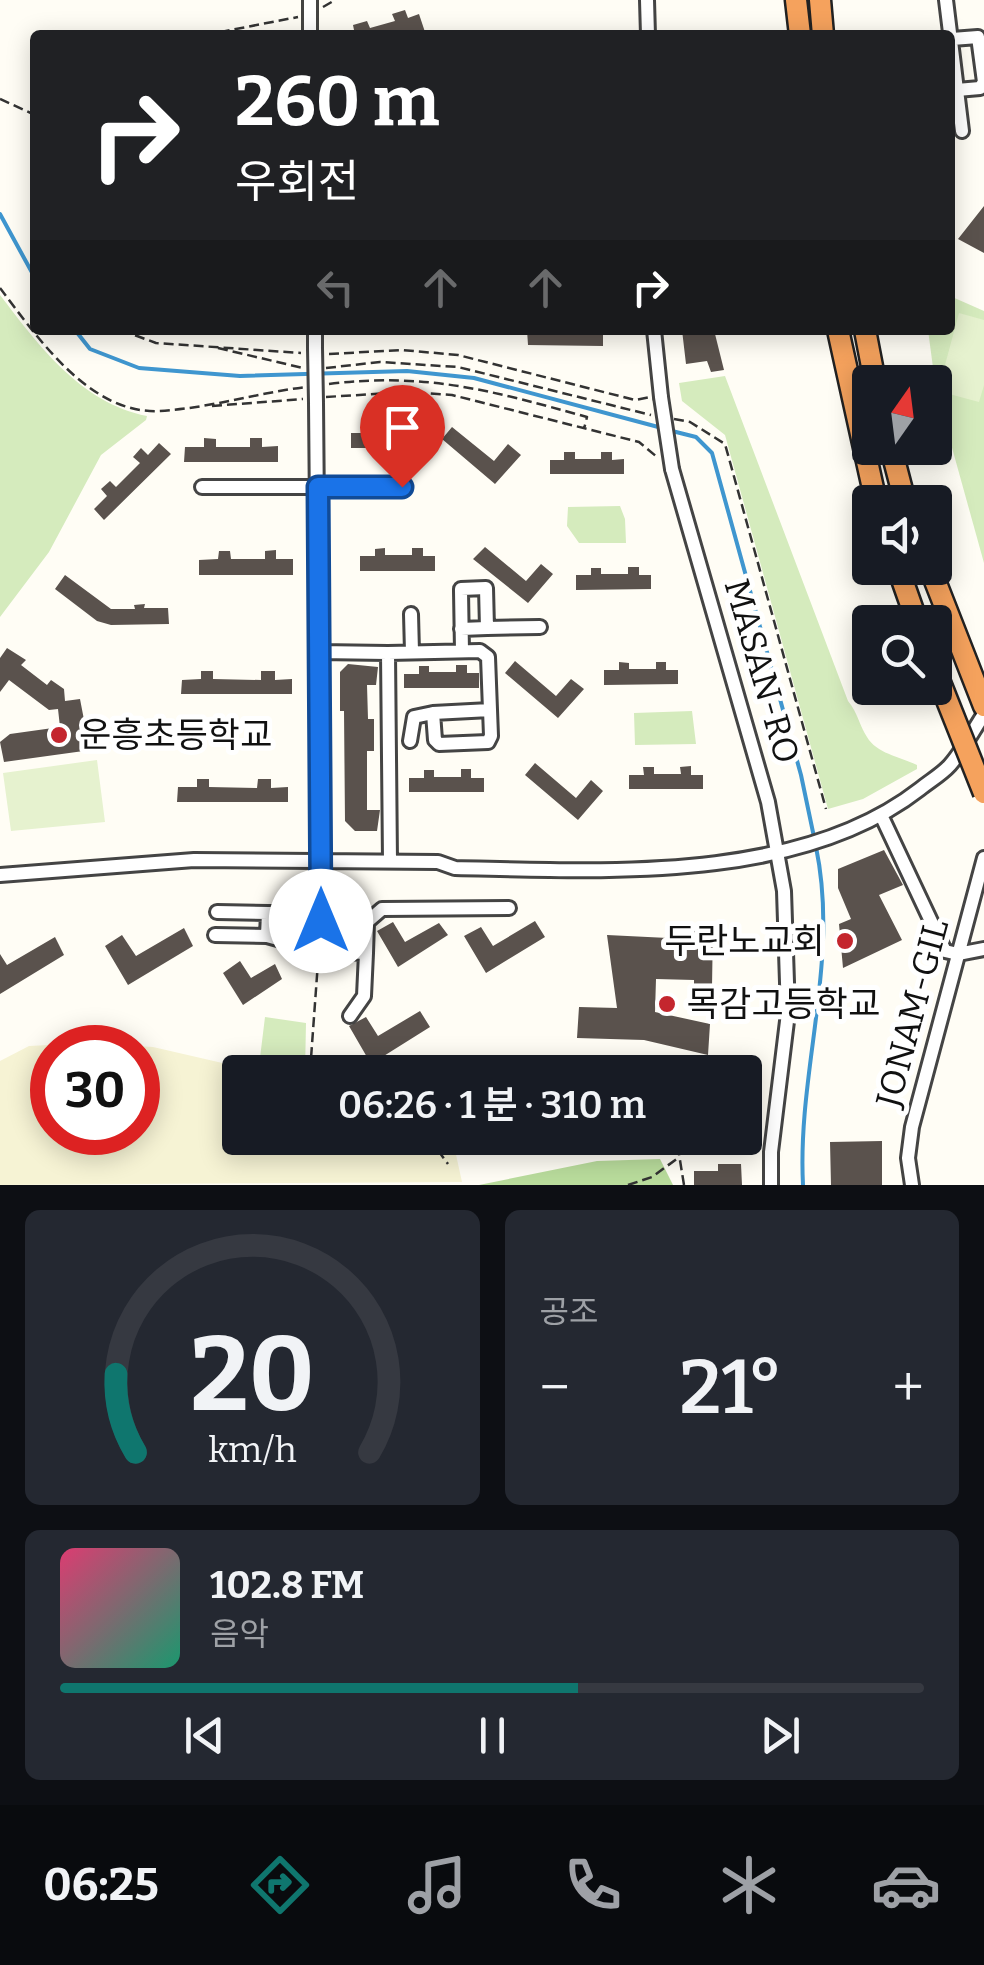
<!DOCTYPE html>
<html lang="ko">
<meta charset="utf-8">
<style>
:root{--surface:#171b24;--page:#242831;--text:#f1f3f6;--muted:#9ea1a6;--line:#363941;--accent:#0f766e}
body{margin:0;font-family:Bitter,"Noto Sans KR",serif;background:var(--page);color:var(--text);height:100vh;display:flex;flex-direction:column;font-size:38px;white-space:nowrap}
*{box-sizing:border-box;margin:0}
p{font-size:32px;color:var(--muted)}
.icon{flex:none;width:55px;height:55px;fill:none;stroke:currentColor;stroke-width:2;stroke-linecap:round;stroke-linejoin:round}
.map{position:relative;height:1185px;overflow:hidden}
.panel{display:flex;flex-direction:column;gap:25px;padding:25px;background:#0d0f14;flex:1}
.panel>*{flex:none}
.top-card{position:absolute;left:30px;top:30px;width:925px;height:305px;border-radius:10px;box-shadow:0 5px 25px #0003;background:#202124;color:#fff;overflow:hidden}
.needle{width:65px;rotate:14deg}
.fabs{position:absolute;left:852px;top:365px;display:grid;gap:20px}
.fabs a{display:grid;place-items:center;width:100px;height:100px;border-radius:10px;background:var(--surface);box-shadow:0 5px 25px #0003;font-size:50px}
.speed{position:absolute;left:30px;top:1025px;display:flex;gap:20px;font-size:50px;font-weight:700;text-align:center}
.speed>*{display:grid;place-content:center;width:130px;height:130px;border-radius:50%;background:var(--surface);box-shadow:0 5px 25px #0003;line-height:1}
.speed .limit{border:15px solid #d22;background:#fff;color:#111}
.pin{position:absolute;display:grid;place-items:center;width:85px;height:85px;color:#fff;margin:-102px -42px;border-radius:50% 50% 50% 0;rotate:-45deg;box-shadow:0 0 10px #0007}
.pin .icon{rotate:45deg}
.me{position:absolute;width:110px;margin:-55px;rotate:0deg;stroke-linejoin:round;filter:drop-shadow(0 0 8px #0008)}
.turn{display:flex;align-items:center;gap:35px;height:210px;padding:0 40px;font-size:45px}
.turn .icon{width:130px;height:130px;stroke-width:2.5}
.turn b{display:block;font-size:70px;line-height:85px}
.lanes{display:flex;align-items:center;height:95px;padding:0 40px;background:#0003;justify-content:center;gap:50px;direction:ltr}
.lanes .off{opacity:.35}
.big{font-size:75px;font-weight:600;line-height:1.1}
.panel .tile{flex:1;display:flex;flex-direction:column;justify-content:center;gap:15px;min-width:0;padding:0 35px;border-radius:15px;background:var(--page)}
.panel .dial{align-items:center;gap:0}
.dial svg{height:260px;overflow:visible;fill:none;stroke:var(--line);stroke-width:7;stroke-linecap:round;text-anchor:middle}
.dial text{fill:var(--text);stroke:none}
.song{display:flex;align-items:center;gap:30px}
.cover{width:120px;height:120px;border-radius:15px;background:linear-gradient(135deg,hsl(340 70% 55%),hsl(160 70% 35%))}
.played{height:10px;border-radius:5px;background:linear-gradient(90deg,var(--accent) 60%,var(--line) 60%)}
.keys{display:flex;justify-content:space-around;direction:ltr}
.heat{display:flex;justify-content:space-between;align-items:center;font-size:55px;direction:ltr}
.panel .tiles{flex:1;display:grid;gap:25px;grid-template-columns:1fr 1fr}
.tile:last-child{grid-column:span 2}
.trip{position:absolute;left:222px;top:1055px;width:540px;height:100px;border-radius:10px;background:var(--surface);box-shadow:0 5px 25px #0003;font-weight:600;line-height:100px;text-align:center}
.dock{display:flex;height:160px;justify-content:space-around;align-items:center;background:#090b0e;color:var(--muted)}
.dock .icon{width:70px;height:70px}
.dock .active{color:var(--accent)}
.dock b{font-size:45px;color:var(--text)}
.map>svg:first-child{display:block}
</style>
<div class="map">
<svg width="984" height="1185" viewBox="0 0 984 1185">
<rect width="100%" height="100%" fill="#fffdf5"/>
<path fill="#f6f3d4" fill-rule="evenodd" d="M90,1043L153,1047L261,1072H240V1138H443L453,1141L462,1182L0,1185V1061L29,1046ZM52,1048H138V1132H52Z"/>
<path fill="#d5ebbd" d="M0,295C39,346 81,403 147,416L146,420L101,455L49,552L0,617Z
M950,296L984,311V563L936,390L928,330H950Z
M725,376L848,701C858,713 859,725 867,737C877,754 901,757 917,765V769L863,799L828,809L725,435L682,401L679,383Z
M620,506L625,519L626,543H579L567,526L568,507Z
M692,711L696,744L635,745L634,713Z
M265,1017L306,1023L305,1072L259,1066Z"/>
<path fill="#b9dc9c" d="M660,1159L673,1185H479L597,1161Z"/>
<path fill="#e6f2cf" d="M959,313L984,320V385L979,402L938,391Z
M97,760L105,822L11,831L3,773Z
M579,1061L720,1066V1072H578Z"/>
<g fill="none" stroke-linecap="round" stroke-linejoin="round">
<path stroke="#3f96cf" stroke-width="4" d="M0,214L35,278
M75,330L90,349L139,368L240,376L407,371L474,378L662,428
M672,431L696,437L712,453L801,775L814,837
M803,1185C797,1071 840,962 816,847"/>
</g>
<path fill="#5a524d" d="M405,10L408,18L419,14L425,32L355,35L353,25L367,21L370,28L395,21L392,14Z
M984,206V253L958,239Z
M527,330H603V346L528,345Z
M682,330H714L724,370L711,372L707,361L686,364Z
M403,425H414V433H426V448H351V433H366V426H376V432H403Z
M452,427L494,461L508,444L521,455L495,484L442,439Z
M204,438L216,439V447H250V438H262V447L278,446V462H184L185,447H204Z
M159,443L171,454L104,520L94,509L107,496L101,489L110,481L116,487L140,463L133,457L141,448L148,455Z
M564,452H575V459H601V452H612V460L624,459V474H550V460H564Z
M485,547L526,581L541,564L553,574L528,603L473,559Z
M385,548V555H412V548H423V556H435V571H360V556H375V549Z
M276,550V559H293V575H199V560L218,559L219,551H230L231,559H265V551Z
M628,567H639V575H651V589L576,590V575H591V568H601V574H628Z
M65,575L111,609H135L134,605L145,604L144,608H168L169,624L111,625L97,621L55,589Z
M7,648L26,660L21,665L47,685L51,680L64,689L65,701L80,699L85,725L94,724L98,749L4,762L0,742L10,734L60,727L58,709L49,710L9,680L0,692V658Z
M515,661L556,696L571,679L584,689L558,718L505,673Z
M619,662L629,663V669H656V662H666V670H678V684L604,685V670H619Z
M348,664L378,667L376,685H367L368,719H374V751H367V810H380L377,831H355L345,821L344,711H340V672Z
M456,665H467V673H479V688H404V674H419V666H429V672H456Z
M201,671H213V679L261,680V671H275V680L292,679V694H181L182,680L201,679Z
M535,763L576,798L591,780L603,791L578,820L525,775Z
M691,766V775H703V789H629V775H644L643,767H654V774H681L680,767Z
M461,769H471V778H484V792H409V778H424V770H434V777H461Z
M197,779H209V787L257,788L258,779H271V788L288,787V802H177L178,787H197Z
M884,850L903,885L879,895L902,940L843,968L839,924L851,919L838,888V869Z
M535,921L545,937L486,973L464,936L481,927L493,946Z
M393,922L405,942L439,923L448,935L398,967L377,931Z
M669,924L713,925L712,987L694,986V980L656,979L655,1012L710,1024L708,1055L644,1040L577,1038L579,1007L617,1008L607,935L668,938Z
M184,928L193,946L128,985L105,946L122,935L136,956Z
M55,937L64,955L0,994V954L7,965Z
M240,961L251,978L275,964L282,979L243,1005L223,973Z
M420,1011L430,1027L371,1064L349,1026L366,1017L378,1036Z
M882,1141V1185H831L830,1142Z
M718,1164H741L742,1185H694V1171H718Z"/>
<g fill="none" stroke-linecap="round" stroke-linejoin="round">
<g stroke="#444" stroke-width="18">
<path id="minor" d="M310,0V35
M647,0L648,35
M946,0L962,131
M952,39L978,37L984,82L980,88L957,90
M315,330V348
M654,330L661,397
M316,403L321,951
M672,469L768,802L784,891L788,1013L771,1152V1185
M202,487H402
M411,614L412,652
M487,628L540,627
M461,629L487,628L486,588L461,589V591L462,651
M319,652L388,653L390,861
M388,653L480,651L488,657L491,736L488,742L439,744L435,740L433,713L490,710
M410,741L414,717L433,713
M881,815L945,951L958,954L984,949
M0,875L194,860L438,862L455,868C602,871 798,884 920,789C930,781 942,774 950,765C963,750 973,731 984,714
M217,912L268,913
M215,935L267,936L321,951L366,953L367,922L382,909L509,908
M267,936L268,913H299
M350,1016L364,996L366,953
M912,1185L908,1158L912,1127L984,858"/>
</g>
<g stroke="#222" stroke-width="25">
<path id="highway" d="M796,0L800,35
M820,0L823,35
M838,330L876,502
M865,330L875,382
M891,448L905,502
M898,568L917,622
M930,568L984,706"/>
</g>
<path stroke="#333" stroke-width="2.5" stroke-dasharray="10 5" stroke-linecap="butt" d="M323,7L335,0
M205,35L298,17
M0,99L35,115
M0,288C38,338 90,415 160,411C210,408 257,393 306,387
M121,330L156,343L301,353
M218,348L303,368
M329,354L402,350L458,355L635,400L650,397
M326,368L380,362L458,367L651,415
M329,384C427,372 493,391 587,417L584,429
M326,397L406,392L452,395L639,442L657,457
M212,406L303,399
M674,419L690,422L725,444L826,809
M310,1072L318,962
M429,1138L448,1164
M628,1185L652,1177L678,1158
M684,1185L678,1148L758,1152"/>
<use href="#minor" stroke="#fff" stroke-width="12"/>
<use href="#highway" stroke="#f5a25d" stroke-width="20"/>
<g stroke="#444" stroke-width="18" stroke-linecap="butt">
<path id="minor-bridge" d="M315,348L316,403
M661,397L672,469"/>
</g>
<g stroke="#222" stroke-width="25" stroke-linecap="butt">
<path id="highway-bridge" d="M935,670L984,793"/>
</g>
<use href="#minor-bridge" stroke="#fff" stroke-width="12"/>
<use href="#highway-bridge" stroke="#f5a25d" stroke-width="20"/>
</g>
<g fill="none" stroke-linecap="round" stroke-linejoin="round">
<g stroke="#114b97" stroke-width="25">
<path id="route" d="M321,921L318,487H402"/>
</g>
<use href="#route" stroke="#1a73e8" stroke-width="18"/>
</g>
<g fill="#c4262e" stroke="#fff" stroke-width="4">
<circle cx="59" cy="735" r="10"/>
<circle cx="845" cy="941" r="10"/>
<circle cx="667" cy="1004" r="10"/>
</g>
<g text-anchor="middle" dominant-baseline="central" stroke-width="10" stroke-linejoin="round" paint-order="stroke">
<g font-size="35" fill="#111" stroke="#fff">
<text transform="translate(762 671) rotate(74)">MASAN-RO</text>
<text transform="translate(912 1013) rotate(-75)">JONAM-GIL</text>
</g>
<g font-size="35" fill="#111" stroke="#fff" text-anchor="start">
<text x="79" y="735">운흥초등학교</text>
<text x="825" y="941" text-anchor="end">두란노교회</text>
<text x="687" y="1004">목감고등학교</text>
</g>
</g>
</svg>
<div class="fabs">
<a><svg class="needle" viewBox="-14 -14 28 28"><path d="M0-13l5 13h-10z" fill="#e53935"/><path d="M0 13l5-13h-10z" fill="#9ea1a6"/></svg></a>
<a><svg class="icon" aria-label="sound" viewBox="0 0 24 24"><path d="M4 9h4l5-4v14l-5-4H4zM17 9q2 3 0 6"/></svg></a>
<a><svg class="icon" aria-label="search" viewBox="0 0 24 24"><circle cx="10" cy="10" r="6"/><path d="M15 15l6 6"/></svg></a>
</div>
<div class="speed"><div class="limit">30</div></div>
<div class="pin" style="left:402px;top:487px;background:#d93025"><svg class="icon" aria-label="arrive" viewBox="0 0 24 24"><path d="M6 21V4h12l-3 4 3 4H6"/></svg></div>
<svg class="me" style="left:321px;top:921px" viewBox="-20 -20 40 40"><circle r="19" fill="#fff"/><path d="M0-13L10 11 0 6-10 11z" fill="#1a73e8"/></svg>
<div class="trip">06:26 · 1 분 · 310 m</div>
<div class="top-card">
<div class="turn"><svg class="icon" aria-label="right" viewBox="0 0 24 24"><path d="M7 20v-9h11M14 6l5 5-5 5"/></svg><div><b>260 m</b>우회전</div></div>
<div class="lanes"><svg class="icon off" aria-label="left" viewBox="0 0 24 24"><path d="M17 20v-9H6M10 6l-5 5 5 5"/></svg><svg class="icon off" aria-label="ahead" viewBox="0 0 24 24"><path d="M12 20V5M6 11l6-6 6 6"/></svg><svg class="icon off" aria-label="ahead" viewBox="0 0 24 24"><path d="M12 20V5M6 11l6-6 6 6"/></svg><svg class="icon" aria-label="right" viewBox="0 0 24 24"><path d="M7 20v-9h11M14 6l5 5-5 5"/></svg></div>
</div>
</div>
<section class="panel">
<div class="tiles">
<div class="tile dial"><svg viewBox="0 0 100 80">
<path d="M14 69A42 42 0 1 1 86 69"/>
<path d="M14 69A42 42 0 0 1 8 45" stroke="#0f766e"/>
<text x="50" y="56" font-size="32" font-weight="700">20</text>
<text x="50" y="72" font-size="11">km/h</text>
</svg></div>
<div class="tile"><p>공조</p>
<div class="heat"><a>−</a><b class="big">21°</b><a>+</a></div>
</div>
<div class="tile">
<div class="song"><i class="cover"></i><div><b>102.8 FM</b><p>음악</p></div></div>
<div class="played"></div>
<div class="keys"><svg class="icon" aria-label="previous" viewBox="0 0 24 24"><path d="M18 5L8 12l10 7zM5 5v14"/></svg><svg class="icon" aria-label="pause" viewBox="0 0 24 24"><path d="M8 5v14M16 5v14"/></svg><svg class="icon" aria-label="next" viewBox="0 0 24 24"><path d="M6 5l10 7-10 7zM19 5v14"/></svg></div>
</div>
</div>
</section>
<nav class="dock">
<b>06:25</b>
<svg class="icon active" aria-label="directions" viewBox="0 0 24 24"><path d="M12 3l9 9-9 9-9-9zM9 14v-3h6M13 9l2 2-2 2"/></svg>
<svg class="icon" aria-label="music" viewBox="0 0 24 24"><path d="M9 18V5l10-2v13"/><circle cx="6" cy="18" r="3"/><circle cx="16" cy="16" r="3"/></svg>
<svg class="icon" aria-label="phone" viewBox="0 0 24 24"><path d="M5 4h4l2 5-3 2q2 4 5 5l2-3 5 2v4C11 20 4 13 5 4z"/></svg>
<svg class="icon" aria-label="climate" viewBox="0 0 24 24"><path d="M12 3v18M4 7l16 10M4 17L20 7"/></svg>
<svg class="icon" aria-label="car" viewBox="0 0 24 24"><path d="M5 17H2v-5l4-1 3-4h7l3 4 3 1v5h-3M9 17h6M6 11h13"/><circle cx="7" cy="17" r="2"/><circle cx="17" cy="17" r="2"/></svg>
</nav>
